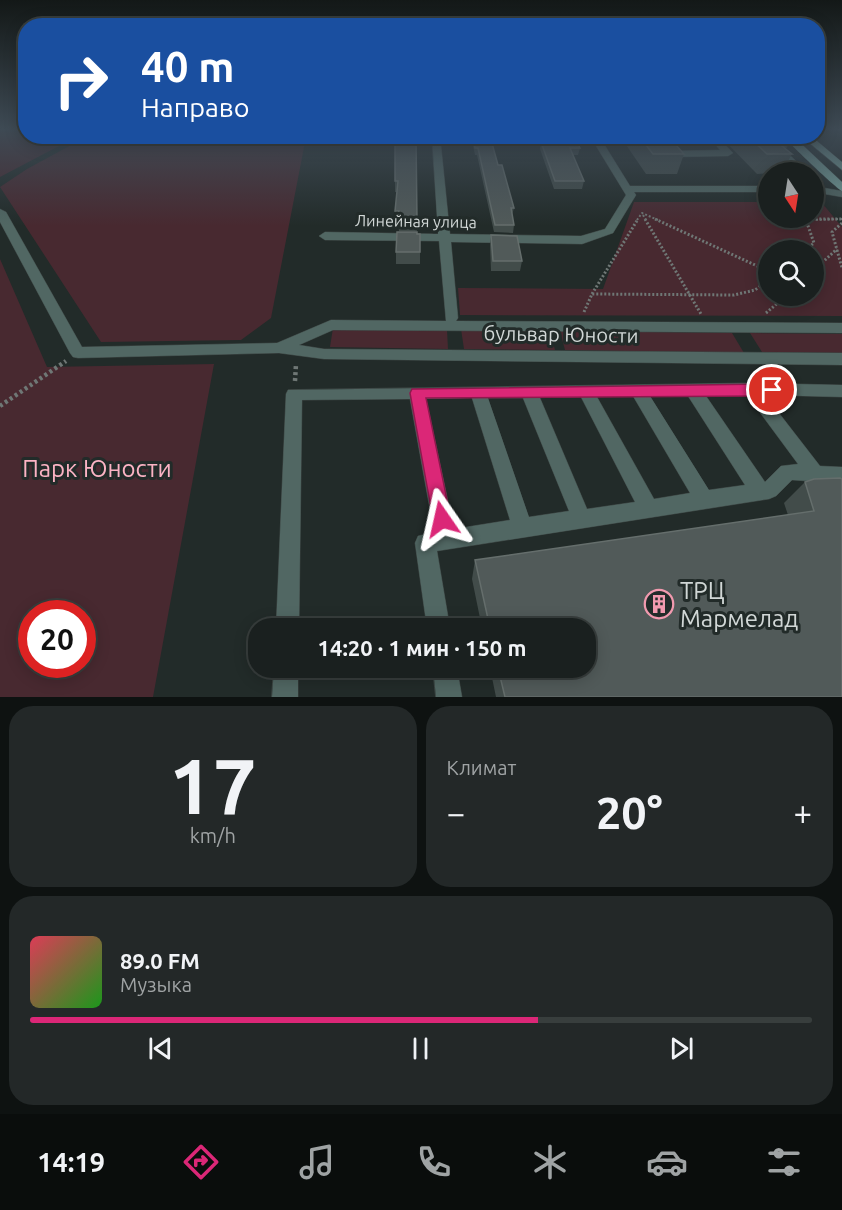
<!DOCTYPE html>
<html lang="ru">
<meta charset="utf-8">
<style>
:root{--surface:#1a201f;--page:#232828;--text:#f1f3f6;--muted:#9fa3a4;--line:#383e3d;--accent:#db2777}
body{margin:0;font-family:Ubuntu,sans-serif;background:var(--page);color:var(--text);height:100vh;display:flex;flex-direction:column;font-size:22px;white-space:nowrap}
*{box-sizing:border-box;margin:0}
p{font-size:20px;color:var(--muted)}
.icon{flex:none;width:33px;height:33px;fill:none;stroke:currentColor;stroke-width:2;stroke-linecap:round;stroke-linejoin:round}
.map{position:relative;height:697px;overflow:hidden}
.sheet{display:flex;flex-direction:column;gap:9px;padding:9px;background:#0e1211;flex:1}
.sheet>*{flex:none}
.top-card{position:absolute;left:18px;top:18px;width:807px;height:126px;border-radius:24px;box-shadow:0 3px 15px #0003,0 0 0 2px var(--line);background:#1a4fa0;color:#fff;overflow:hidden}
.needle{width:39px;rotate:168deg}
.buttons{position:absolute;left:758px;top:162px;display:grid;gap:12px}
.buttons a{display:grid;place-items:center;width:66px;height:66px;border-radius:50%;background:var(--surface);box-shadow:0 3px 15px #0003,0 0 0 2px var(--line);font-size:30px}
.speed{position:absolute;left:18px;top:600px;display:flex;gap:12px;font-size:30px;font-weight:700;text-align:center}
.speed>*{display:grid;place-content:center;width:78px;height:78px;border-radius:50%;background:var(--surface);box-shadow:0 3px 15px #0003,0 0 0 2px var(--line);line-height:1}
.speed .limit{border:9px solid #d22;background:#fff;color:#111}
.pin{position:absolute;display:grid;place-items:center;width:51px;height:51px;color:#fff;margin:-26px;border:3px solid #fff;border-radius:50%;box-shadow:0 2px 6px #0007}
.me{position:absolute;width:66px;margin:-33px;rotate:349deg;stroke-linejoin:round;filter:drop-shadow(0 0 4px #0008)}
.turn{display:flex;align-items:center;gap:21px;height:126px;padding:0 24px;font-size:27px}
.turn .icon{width:78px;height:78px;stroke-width:2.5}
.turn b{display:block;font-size:42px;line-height:51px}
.big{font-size:45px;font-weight:700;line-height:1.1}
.sheet .tile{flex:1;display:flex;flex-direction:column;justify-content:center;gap:9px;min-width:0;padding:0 21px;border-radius:24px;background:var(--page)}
.sheet .dial{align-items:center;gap:0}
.dial b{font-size:78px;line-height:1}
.song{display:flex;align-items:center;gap:18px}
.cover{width:72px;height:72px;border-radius:9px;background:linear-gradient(135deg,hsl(350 70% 55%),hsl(120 70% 35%))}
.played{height:6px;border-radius:3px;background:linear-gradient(90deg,var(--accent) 65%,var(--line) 65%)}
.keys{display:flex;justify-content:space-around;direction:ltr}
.heat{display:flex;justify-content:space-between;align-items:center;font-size:33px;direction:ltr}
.sheet .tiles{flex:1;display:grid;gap:9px;grid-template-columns:1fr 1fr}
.tile:last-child{grid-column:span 2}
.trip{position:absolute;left:248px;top:618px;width:348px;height:60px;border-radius:24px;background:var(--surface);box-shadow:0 3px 15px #0003,0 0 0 2px var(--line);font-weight:700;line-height:60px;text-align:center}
.menu{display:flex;height:96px;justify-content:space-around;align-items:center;background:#0a0d0c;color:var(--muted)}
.menu .icon{width:42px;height:42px}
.menu .current{color:var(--accent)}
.menu b{font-size:27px;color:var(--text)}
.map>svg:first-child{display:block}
</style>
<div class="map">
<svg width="842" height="697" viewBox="0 0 842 697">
<rect width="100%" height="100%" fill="#222b29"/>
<path fill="#482930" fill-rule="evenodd" d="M0,128H25L26,136L76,137L0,177Z
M86,137H306L271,318L241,340L101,342L0,187L27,169Z
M634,202H768V218H813V203H822L842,227V316L460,315L458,288L603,289ZM768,250H813V296H768Z
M0,259L47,367L214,364L153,697H0ZM32,614H82V664H32Z
M333,328L447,330L448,349L330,347Z
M461,329L550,331L555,350L464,349Z
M560,331L732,333L744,353L565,350Z
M750,333L842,334V353L762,352Z"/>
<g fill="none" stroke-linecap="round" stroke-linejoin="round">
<g stroke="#3e4745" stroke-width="1">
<path id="minor" d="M432,136H440L450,234L581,236L605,229L626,195L590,136H599L630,186H768V192H634L636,195L613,233L582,244L451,242L458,318L456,321L842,323V333L333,330L299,345L324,349L842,353V365L324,359L279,353L78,358L73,357L70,353L0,222V209L6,212L82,347L277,343L331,320L446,321L439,241L325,240L319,236L325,232L438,234Z
M649,136H658L670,151L720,150L708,136H717L733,153L728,156L667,157L664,156Z
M759,136H769L808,172H798Z
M813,186L842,191V197L813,192Z
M751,383L842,385V397L765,395L820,466L842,467V483L792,480L776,496L769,499L437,551L450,628H427L415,543L418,536L434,532L410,399L302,400L299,628H276L286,394L288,390ZM747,395L798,464L781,466L765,482L706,396ZM633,396L690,493L654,499L597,397ZM650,396H688L745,485L709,490ZM581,397L635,502L587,509L540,398ZM472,398L510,520L454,529L426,399ZM488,398H523L569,511L529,517Z
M274,668H298V697H272Z
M433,668H457L462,697H436Z"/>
</g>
<g stroke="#3e4745" stroke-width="1">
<path id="major" d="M783,136H793L842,182V191C837,189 790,144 783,136Z
M801,136H811L842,162V170Z"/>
</g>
<path stroke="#6f7775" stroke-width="2" stroke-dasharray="2 2" stroke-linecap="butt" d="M643,215L646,220
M637,220L642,213L658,220
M808,220L842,219"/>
<path stroke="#6f7775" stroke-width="3" stroke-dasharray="2 2" stroke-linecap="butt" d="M645,219L701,314
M655,219L768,271
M842,223L832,232L842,268
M805,250L814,243L807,223L808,219H842
M813,271L837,249
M592,294L638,219
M584,312L592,294L734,295L755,290L768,280
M766,313L786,296"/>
<path stroke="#6f7775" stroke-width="4.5" stroke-dasharray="3 3" stroke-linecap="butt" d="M295,381L296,364
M0,406L66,361"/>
<use href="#minor" fill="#516763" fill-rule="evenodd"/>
<use href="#major" fill="#78a49d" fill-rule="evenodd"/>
</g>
<path fill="#424c4a" d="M416,136L417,231H399L398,222H396L395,211L397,192H395V181Z
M471,136H490L498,165L514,208L512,215L514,225L513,233L494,232L477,155H475Z
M551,136H574L580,148L578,155H573L584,181L582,189H554L540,149L541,142H554Z
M620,136H668L684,154L677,174H646Z
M720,136H777L788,145L786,149L792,154L782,172L757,174Z
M417,234H420V264H396V252Z
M491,235L522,261L520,271H491L490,245Z
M814,479L842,697H496L490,668H585V628H482L472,579L475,560L788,515L784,503L805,482Z"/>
<path fill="#515a59" stroke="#656e6c" stroke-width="1.5" d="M395,136H416L417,220H398L399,211H395L398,181H395Z
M473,136H490L498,165H502L514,208H511L514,225H495L478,148H475Z
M556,136H574L580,148H570L584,181H555L541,142H559Z
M639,136H668L684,154H653Z
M748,136H777L788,145L782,146L792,154H767Z
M397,232H417V234H420V252H396Z
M491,235L517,236L522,261H493Z
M840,478L842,479V697H505L498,668H585V628H490L475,560L814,511L805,482L814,479Z"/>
<linearGradient id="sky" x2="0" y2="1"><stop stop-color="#131817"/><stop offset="0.57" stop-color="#3e4a54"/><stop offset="1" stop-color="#3e4a54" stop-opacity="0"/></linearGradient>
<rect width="842" height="226" fill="url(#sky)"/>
<path fill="#db2777" stroke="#8e194d" stroke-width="1.5" d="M772,384L778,386L780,390L778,394L772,396L426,398L451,519L449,525L442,528L436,525L433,519L410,393L412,389Z"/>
<defs>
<g id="building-ring" transform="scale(1.5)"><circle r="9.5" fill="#222b29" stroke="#f29aaf" stroke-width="1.5"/><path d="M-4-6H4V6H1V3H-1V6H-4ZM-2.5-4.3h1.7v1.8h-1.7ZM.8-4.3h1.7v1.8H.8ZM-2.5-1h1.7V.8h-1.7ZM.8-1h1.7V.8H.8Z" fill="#f29aaf"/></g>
</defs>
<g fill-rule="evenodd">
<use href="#building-ring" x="659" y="604"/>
</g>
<g text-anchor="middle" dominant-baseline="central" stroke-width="6" stroke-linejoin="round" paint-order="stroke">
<g font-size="16" fill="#d1d7d6" stroke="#222b29">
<text transform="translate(416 221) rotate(1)">Линейная улица</text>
</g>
<g font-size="20" fill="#d1d7d6" stroke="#222b29">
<text transform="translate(561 334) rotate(1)">бульвар Юности</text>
</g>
<g font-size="24" fill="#fcb3c4" stroke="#222b29">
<text x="97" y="468">Парк Юности</text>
</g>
<g font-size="24" fill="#d1d7d6" stroke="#222b29" text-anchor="start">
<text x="680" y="590">ТРЦ<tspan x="680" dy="28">Мармелад</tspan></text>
</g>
</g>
</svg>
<div class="buttons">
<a><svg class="needle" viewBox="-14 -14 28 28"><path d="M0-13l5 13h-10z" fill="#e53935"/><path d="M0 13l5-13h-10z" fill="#9fa3a4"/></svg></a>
<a><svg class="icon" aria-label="search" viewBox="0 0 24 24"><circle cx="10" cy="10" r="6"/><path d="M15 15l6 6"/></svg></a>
</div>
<div class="speed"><div class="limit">20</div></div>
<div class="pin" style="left:772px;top:390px;background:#d93025"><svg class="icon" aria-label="arrive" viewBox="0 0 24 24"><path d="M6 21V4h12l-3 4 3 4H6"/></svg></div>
<svg class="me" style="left:442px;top:519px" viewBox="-20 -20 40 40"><path d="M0-17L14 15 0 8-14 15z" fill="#db2777" stroke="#fff" stroke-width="4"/></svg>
<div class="trip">14:20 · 1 мин · 150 m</div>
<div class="top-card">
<div class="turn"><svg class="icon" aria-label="right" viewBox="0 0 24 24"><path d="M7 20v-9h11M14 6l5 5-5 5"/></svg><div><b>40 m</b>Направо</div></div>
</div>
</div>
<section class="sheet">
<div class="tiles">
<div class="tile dial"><b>17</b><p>km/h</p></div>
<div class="tile"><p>Климат</p>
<div class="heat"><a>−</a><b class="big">20°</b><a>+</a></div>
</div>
<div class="tile">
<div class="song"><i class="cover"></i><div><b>89.0 FM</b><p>Музыка</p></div></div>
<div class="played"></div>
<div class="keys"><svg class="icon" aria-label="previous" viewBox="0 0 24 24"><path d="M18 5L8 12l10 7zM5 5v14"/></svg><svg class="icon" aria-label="pause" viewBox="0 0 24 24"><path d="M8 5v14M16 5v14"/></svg><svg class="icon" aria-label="next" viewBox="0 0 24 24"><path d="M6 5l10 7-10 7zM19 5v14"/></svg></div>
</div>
</div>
</section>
<nav class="menu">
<b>14:19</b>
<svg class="icon current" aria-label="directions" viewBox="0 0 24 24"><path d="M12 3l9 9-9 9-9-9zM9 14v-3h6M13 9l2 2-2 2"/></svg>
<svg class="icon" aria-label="music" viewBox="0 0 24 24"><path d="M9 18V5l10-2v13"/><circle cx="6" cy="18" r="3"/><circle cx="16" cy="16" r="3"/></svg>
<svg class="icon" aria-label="phone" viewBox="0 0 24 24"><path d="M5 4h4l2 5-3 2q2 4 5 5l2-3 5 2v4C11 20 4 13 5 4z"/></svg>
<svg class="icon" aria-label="climate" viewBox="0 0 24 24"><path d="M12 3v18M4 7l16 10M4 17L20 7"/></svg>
<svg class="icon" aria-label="car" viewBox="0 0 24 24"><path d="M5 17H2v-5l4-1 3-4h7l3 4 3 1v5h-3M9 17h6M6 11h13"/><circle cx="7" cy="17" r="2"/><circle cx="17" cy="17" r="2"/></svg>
<svg class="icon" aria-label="filters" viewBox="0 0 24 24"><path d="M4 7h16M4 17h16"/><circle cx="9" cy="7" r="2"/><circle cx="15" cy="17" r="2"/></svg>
</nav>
